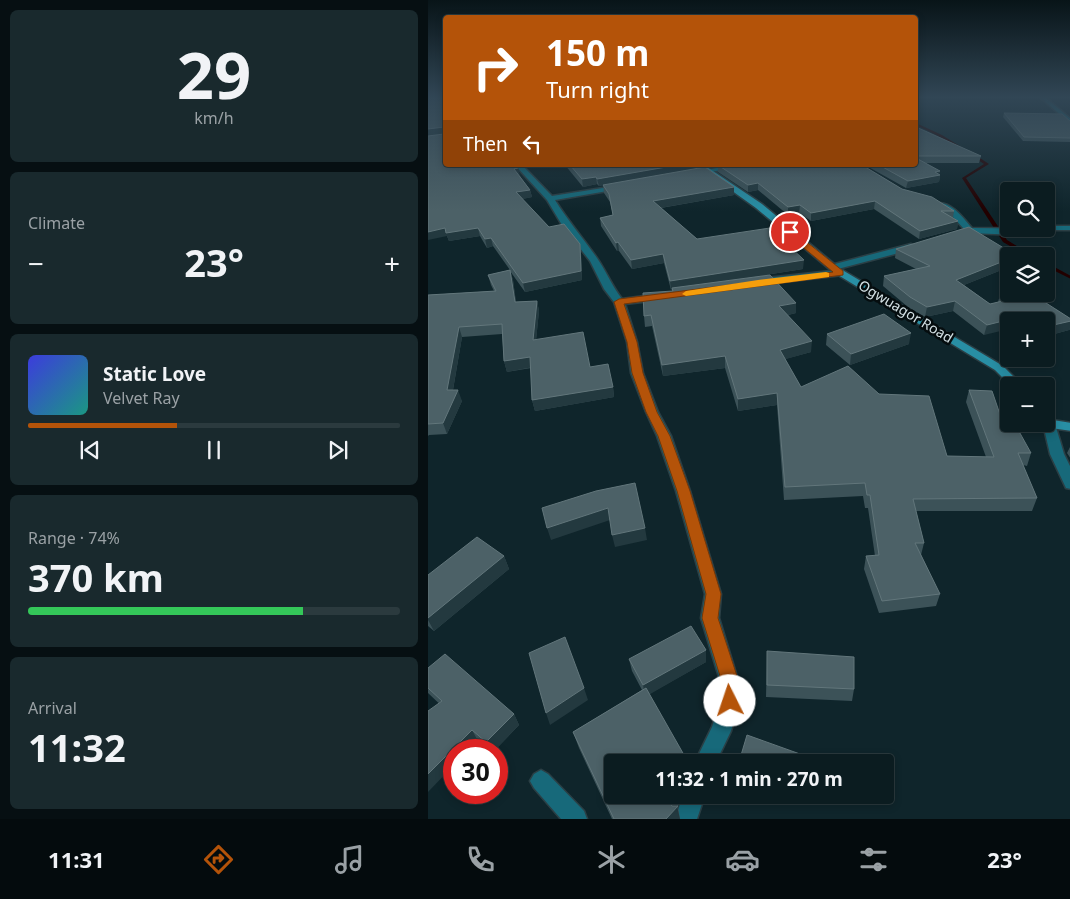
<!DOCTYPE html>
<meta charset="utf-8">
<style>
:root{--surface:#0b1c20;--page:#19292d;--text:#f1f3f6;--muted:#9aa1a5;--line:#2b3a3e;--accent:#b45309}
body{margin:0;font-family:"Noto Sans",sans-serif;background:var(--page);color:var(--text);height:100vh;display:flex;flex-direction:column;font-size:19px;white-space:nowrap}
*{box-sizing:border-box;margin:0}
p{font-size:16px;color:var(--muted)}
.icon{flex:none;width:28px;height:28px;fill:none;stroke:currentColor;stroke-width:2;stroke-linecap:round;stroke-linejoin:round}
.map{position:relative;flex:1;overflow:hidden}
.drawer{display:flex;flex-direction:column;gap:10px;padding:10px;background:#060f12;width:428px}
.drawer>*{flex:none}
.top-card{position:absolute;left:15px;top:15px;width:475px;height:152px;border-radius:5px;box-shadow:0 2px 8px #0003,0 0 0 1px var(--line);background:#b45309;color:#fff;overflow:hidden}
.tools{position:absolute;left:572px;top:182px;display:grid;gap:10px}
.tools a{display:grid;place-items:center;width:55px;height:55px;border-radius:5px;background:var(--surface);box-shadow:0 2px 8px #0003,0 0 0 1px var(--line);font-size:25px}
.speed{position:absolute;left:15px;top:739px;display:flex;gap:10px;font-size:25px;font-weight:700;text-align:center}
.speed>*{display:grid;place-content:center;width:65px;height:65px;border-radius:50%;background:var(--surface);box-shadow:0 2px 8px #0003,0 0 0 1px var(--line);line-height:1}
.speed .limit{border:8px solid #d22;background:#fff;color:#111}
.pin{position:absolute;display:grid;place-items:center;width:42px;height:42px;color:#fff;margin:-21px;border:2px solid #fff;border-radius:50%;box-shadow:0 1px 5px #0007}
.me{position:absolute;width:55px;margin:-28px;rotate:356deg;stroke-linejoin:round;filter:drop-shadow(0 0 4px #0008)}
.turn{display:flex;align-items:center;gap:18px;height:105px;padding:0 20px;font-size:22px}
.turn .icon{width:65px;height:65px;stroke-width:2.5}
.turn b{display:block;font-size:35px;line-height:42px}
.then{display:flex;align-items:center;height:48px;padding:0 20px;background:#0003;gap:10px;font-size:19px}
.big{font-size:38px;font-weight:700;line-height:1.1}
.drawer .widget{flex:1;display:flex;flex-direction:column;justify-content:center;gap:8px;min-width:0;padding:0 18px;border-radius:8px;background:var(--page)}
.drawer .dial{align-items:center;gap:0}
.dial b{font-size:65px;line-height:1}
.song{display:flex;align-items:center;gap:15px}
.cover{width:60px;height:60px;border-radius:8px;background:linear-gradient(135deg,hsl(240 70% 55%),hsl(170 70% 35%))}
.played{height:5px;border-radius:2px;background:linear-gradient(90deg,var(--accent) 40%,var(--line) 40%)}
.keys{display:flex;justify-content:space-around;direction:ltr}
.heat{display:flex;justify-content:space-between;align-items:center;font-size:28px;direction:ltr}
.charge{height:8px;border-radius:4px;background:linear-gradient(90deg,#34c759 74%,var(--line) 0)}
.trip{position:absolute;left:176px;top:754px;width:290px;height:50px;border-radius:5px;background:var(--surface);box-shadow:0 2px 8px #0003,0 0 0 1px var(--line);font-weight:700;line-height:50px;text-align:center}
.dock{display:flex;height:80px;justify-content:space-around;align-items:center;background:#040b0d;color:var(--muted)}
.dock .icon{width:35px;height:35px}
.dock .current{color:var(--accent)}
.dock b{font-size:22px;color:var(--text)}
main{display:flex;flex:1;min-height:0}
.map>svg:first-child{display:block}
</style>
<main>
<section class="drawer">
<div class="widget dial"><b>29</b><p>km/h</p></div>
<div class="widget"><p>Climate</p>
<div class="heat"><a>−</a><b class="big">23°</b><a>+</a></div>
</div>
<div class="widget">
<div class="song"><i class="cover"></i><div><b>Static Love</b><p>Velvet Ray</p></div></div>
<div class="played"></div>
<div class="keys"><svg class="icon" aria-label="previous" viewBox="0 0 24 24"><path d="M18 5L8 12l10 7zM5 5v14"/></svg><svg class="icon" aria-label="pause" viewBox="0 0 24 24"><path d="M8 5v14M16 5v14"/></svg><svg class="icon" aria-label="next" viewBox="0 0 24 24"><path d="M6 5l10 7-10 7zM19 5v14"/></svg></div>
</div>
<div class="widget"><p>Range · 74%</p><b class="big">370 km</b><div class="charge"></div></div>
<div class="widget"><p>Arrival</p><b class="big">11:32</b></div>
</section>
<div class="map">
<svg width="643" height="819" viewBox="0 0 643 819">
<rect width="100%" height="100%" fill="#0f252b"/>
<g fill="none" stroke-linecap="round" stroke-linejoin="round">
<path fill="#200" fill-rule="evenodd" d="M488,123L514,135L538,150L535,151L512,137L488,125Z
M544,154H546L561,164L538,178L579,240L605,256H600L575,242L534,178L556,164L544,156Z
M619,263L643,276V279L619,267Z"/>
<g stroke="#2b3f45" stroke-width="3">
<path id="street" d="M612,97H617L643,119V124Z
M87,165H94L124,196L194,185V189H191L127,200C140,221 155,238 169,258C178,271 184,286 194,299L231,294L236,297L231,300L197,304L209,342L215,373L230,412L243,436L262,491L293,594L291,618L309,677L312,701L303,731L288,762H267L284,727L292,701L291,677L273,618L277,594L248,491L229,436L218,412L203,373L199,342L186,302L176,289L162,261L134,225L119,200Z
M303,165H318L268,175L264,173Z
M510,203C524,202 536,219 544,228L619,229V226H643V230H617L593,235L542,233L532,236L528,233L536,229L524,216L510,207Z
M483,244L487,247L486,249L406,270L401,267L403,265Z
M412,270L415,271V275L330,285L325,282L330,279Z
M619,420L626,421L627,424L636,454L643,468V489L638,488L622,454L615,424H619Z
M113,770L120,774L156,811L159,819H133L106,788L102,781L106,774Z
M255,795H277L269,819H247Z"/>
</g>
<g stroke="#2b3f45" stroke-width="3">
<path id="secondary" d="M268,165H276L334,204L411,268L575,366L595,386H583L567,370L405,272L328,208Z
M619,417L625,420L643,423V431L616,427L614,424H619Z"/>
</g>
<use href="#street" fill="#17697a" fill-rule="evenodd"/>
<use href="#secondary" fill="#288ea4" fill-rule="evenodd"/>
</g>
<path fill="#3c5258" d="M0,97H18V165L92,176L102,190L104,197L94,199L121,227L152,244L153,253L154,280L97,292L82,271L85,280L88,302L109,301L111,311L108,340L162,367L185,387L186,397L107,411L104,400L103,368L79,372L76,361L74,334L34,337L25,390L34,401L19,434L1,435L0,436V295L66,291L63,285L60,275L82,270L65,246L59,248L52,236L21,241L19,236L16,134L17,133L0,136Z
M576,113L643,122V142L595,141L575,117Z
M488,127L553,156L551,163H496L512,171L511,174L512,175L511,182L478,188L437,165H488Z
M137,165H270V168L306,187V195L233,208L269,239L375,269L299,281L368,313L360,315L383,352L357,359L373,387L519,456L558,457L538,402L541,390L603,453L599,466L595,465L609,498L604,511H488L496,543L493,555L512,594L508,606L451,613L436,569L438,556H447L440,508H437L435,496L356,500L349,405L310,411L297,368L235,376L224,326L217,327L216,316L244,291V290H243L236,263L204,269L191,251H189L173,226L172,218L185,215L182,202L176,193L175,185L171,186L169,184L155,187Z
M279,165H434L474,189L526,211L525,218L530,221L529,229L491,239L446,209L383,221L371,213L360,215L330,190L320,192L290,172V165L282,167Z
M468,249L581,256V267L536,285L562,304L571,302H570L573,292L643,319V329H642L641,330L619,336V321H581L556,335L525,311L497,317L480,307L455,286L456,276L488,269L467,258Z
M399,334L481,344L422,365L398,345Z
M643,445V459L639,453Z
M76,556L81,569L6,631L0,626V575Z
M339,651L426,689L424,701L338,697Z
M201,659L278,662L221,694L185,762L253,795L250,806L252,819H184L151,748L145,732L214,690L204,671Z
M0,668L86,714L91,725L67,750H60L0,693Z"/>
<path fill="#23393f" d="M16,127L18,133L0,136V129Z
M250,165H270V169L171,186L169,179Z
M282,165H292L282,167Z
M90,168L92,176H88L86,169Z
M512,171L511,175H512L511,182L478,188L480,181Z
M168,177L169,184L155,187L154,179Z
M330,183V190L320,192V185Z
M306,187V195L226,209L225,201Z
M102,190L104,197L90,200L88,192Z
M447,201L446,209L383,221V213Z
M372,205L371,213L360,215V207Z
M530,221L529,229L491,239L492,231Z
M17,228H50L52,236L21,241L19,236L0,240V232Z
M63,238L65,246L59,248L57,239Z
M190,242L191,251H189L188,243Z
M152,244L153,253L154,280L97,292L95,283Z
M235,254L236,263L204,269L203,260Z
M581,259V267L526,289L528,280Z
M376,260L375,269L243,290L242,281Z
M82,270L85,280L89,312L87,302Z
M109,301L111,311L107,351L105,340Z
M527,301L525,311L497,317L499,307Z
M368,303V313L351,317V306Z
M603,314L601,321H581V329L556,335L559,325Z
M643,321V327L641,330L619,336V332L621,326Z
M31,327L34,337L23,401L19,390Z
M483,333L481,344L422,365L423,354Z
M384,341L383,352L351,361L352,350Z
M297,356V368L235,376L234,365Z
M102,357L105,367L79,372L76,361Z
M185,387L186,397L107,411L104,400Z
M30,390L34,401L19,434L15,423Z
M349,393V405L310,411V399Z
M180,508L182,520L123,540L119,528Z
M217,528L219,540L187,547L184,535Z
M76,556L81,569L6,631L0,620V618Z
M278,650V662L217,697L215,685Z
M156,688L160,700L122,725L118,713Z
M86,714L91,725L67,750H62L58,742Z
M44,730L50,741L41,750H26V765L0,792V774Z
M245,795H253L249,806L252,819H238Z"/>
<path fill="#4c6167" stroke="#62767b" d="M0,97H18V131L16,127L0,129Z
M576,113L634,114L643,122V138L596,137Z
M488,127L553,156H488Z
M18,133V165H88L90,168L86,169L102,190L88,192L121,227L136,224L152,244L153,271L95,283L63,238L57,239L50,228L18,233L17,228L0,232V136L16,134Z
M488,158L512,171L507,172L512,175L480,181L451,165H488Z
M142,165H250L169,179L168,177L154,179Z
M290,165H434L474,189L504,197L526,211H513L530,221L492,231L447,201L383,213L372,205L360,207L330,183L320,185Z
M277,167L306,187L225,201L269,239L342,228L376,260L242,281L235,254L203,260L190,242L188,243L172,218L185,215L181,194L175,185Z
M541,227L589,256H581V259L528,280L562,304L583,299L573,292L581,280V294H604L643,319V321L621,326L619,325V321H613L603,314L559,325L527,301L499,307L482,297L456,276L502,266L468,249Z
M82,270L87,302L109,301L105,340L155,332L162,367L180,364L185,387L104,400L102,357L76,361L74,324L31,327L19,390H30L15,423L0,424V295L68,291L60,275Z
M342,275L368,303L351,306L384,341L352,350L373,387L420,366L451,394L501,396L519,456L566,457L541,390L564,391L576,426H588L603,453H590L609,498L485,499L496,543H487L512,594L454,601L438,556L451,555L442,495H439L437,483L357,487L349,393L310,399L297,356L234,365L223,315L216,316L215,293L245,291L244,288Z
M456,314L483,333L423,354L399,334Z
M207,483L217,528L184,535L180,508L119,528L114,508L168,491Z
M49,537L76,556L0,618V575Z
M263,626L278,650L215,685L201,659Z
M137,637L156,688L118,713L101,653Z
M339,651L426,657V689L339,685Z
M17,654L86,714L58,742L44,730L0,774V711L14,701L0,688V668Z
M218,688L260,762H185V795H245L242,803L244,806H250L238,819H186L145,732Z
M319,735L372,754L370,762H311Z"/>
<linearGradient id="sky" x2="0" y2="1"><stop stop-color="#081418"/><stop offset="0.46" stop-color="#314655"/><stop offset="1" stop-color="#314655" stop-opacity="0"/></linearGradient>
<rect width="643" height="211" fill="url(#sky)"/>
<path fill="#b45309" stroke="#753606" d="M359,231H365L415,271V275L196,304L209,342L215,373L229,412L242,436L262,491L293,594L290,618L309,676L311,701L308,707L302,710L296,707L293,701L292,676L274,618L278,594L249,491L230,436L218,412L204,373L199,342L186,302L191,299L405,272L359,234Z"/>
<path fill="#f59e0b" d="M398,272L401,273V277L258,296L254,294L258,291L330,280Z"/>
<g text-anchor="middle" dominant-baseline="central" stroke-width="5" stroke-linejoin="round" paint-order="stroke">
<g font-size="14" fill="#d5e2e6" stroke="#050d0f">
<text transform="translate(478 311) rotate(31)">Ogwuagor Road</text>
</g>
</g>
</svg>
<div class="tools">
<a><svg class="icon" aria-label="search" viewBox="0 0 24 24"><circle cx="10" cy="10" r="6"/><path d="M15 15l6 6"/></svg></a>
<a><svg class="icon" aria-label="layers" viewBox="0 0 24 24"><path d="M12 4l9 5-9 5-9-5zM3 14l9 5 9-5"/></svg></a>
<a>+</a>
<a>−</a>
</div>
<div class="speed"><div class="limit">30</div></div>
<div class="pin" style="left:362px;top:232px;background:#d93025"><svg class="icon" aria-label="arrive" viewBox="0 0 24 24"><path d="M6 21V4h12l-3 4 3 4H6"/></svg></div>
<svg class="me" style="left:302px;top:701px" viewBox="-20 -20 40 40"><circle r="19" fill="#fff"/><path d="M0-13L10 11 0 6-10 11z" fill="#b45309"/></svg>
<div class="trip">11:32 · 1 min · 270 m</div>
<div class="top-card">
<div class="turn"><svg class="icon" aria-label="right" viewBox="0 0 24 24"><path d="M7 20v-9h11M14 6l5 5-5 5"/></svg><div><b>150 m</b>Turn right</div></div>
<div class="then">Then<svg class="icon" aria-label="left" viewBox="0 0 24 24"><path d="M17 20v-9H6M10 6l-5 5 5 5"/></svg></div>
</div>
</div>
</main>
<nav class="dock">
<b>11:31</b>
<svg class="icon current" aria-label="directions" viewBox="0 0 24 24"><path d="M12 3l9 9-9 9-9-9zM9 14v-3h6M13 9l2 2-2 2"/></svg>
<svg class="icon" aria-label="music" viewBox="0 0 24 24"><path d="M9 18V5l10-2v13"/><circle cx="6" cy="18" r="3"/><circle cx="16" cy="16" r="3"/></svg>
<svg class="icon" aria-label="phone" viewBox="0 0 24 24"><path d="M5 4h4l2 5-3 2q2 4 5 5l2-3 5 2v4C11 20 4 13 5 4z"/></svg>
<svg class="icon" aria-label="climate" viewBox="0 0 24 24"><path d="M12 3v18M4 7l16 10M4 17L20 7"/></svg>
<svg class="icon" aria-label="car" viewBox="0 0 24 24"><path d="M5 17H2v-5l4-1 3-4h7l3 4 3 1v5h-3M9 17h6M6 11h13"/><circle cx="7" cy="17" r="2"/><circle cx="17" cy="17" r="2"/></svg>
<svg class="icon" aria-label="filters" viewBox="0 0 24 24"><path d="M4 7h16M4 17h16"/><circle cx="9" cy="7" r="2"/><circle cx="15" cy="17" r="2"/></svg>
<b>23°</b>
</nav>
